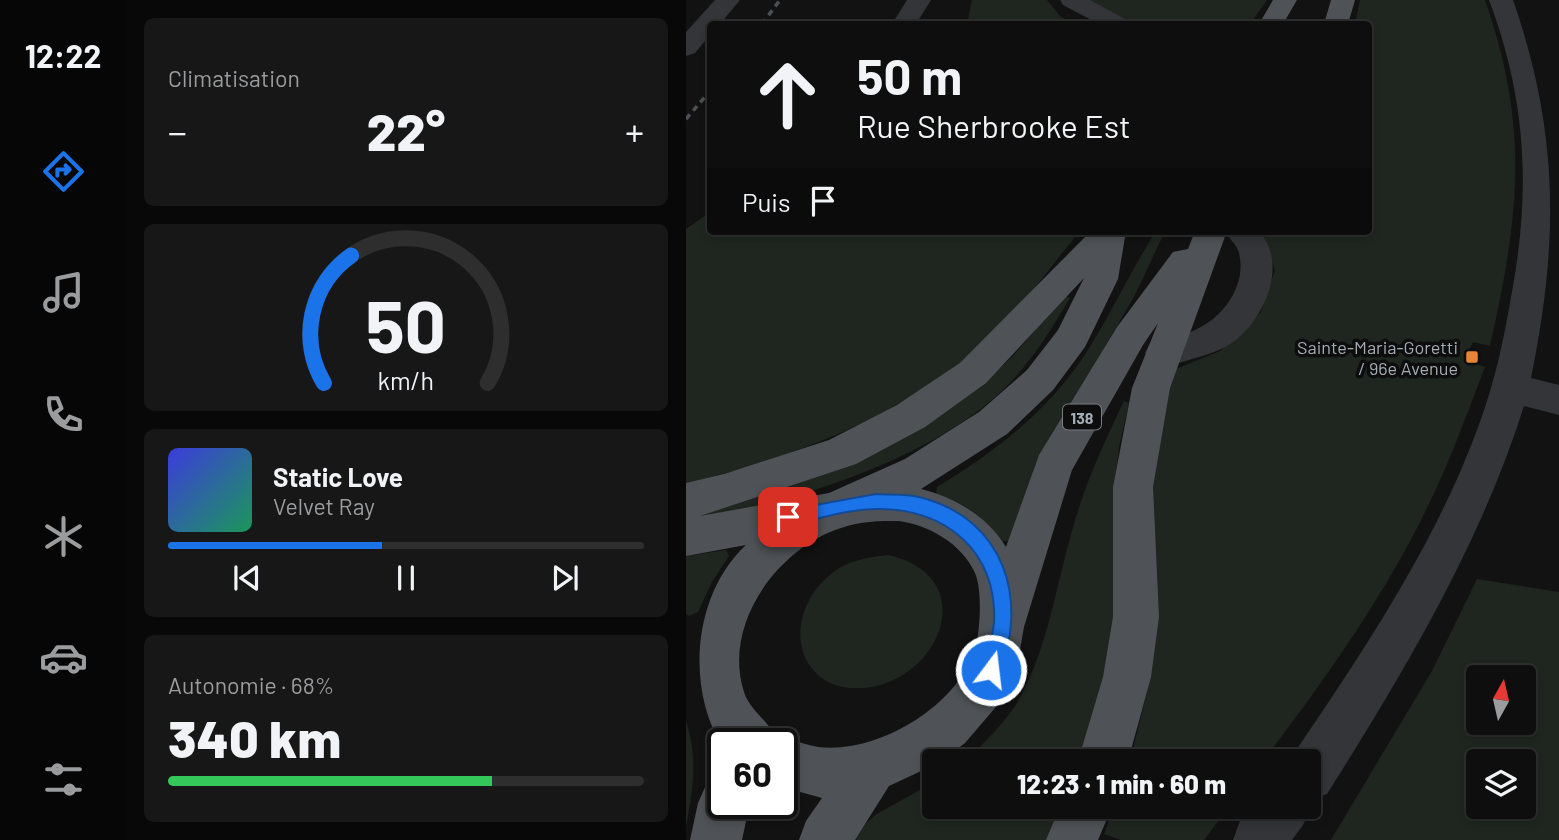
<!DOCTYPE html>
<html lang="fr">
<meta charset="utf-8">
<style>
:root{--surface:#0e0e0e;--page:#171717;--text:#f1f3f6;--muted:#9b9c9e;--line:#2e2e2e;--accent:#1a73e8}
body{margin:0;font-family:Barlow,sans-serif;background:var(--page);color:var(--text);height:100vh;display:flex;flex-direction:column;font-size:26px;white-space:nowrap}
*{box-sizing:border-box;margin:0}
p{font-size:23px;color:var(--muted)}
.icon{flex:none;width:38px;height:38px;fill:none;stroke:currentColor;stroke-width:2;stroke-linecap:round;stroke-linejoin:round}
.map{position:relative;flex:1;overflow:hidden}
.side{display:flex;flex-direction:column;gap:18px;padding:18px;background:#080808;width:560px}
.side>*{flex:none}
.banner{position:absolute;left:21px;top:21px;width:665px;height:214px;border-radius:7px;box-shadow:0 4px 10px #0003,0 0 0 2px var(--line);background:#0e0e0e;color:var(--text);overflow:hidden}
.needle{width:46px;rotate:8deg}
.fabs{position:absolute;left:780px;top:665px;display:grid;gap:14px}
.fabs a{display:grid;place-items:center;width:70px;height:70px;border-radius:7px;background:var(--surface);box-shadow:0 4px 10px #0003,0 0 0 2px var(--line);font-size:35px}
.speed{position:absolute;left:21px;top:728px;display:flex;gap:14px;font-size:35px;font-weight:700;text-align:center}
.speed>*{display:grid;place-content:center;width:91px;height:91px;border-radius:50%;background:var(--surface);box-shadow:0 4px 10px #0003,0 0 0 2px var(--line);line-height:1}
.speed .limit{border:4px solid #111;border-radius:10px;background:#fff;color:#111}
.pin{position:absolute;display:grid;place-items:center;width:60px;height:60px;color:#fff;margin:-30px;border-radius:14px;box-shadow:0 4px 10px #0006}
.me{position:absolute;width:77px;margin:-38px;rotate:15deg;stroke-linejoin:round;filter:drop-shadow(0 0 5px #0008)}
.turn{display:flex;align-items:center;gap:24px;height:147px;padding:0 35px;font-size:32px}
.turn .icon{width:91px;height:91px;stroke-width:2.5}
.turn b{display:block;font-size:49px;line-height:60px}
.then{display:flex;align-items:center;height:66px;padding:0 35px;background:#0003;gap:14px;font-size:26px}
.big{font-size:52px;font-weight:800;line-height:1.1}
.side .widget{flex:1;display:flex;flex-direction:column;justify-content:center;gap:10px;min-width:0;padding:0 24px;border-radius:10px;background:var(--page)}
.side .dial{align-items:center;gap:0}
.dial svg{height:182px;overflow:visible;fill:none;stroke:var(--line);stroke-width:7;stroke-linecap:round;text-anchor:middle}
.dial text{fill:var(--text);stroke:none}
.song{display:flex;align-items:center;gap:21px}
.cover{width:84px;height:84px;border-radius:10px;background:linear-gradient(135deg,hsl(240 70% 55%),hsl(150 70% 35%))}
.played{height:7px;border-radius:4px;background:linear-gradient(90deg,var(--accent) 45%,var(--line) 45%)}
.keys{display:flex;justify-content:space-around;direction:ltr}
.heat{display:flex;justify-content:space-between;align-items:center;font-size:38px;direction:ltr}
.charge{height:10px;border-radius:5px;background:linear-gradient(90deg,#34c759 68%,var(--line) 0)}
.trip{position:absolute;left:236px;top:749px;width:399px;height:70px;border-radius:7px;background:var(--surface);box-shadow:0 4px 10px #0003,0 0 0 2px var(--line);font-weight:800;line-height:70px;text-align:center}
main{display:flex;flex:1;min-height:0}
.dock{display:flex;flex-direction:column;width:126px;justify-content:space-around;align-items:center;background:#060606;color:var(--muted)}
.dock .icon{width:49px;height:49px}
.dock .active{color:var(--accent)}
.dock b{font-size:32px;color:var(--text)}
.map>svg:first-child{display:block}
</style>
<main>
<nav class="dock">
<b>12:22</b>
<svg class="icon active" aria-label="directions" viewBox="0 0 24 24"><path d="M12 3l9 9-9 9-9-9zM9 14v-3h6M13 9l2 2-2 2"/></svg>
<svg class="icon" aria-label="music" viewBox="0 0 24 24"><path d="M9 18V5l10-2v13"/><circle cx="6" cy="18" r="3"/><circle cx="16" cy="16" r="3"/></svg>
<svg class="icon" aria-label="phone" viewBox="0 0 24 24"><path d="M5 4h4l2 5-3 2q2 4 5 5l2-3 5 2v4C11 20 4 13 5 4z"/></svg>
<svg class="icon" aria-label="climate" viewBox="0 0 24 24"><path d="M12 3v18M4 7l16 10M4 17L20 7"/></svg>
<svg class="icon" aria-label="car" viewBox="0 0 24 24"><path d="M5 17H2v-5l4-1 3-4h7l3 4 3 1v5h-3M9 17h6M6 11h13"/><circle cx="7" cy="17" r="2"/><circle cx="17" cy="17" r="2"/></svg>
<svg class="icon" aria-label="filters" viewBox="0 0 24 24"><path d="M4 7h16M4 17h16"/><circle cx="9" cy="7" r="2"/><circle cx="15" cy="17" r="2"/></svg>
</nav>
<section class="side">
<div class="widget"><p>Climatisation</p>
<div class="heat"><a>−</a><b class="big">22°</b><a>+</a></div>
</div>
<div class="widget dial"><svg viewBox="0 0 100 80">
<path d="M14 69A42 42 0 1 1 86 69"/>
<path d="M14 69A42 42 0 0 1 26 13" stroke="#1a73e8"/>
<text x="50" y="56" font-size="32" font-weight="700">50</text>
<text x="50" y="72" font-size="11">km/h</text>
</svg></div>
<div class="widget">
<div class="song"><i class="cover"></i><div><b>Static Love</b><p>Velvet Ray</p></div></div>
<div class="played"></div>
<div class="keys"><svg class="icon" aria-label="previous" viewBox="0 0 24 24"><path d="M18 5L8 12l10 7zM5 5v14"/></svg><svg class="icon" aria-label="pause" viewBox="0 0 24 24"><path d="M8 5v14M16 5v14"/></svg><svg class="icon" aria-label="next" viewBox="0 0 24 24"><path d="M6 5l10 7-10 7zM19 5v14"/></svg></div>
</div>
<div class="widget"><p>Autonomie · 68%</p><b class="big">340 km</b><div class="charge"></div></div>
</section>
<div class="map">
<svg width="873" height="840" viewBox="0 0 873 840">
<rect width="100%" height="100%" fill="#121213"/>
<path fill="#1f261f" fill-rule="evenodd" d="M286,0H361L374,16L386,24H281Z
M403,0H581L564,24H447L433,20Z
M674,0H799C844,129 833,216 804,346L787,342L778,360L799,367C781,414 764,461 742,506C698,597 638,681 577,761H444L461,692L467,633L465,495L485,371L534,351L575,312L589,270L576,231H682V24H669Z
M24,212V231H394C359,273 327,320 285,356C274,366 259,374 246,383C170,434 88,461 0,484V229Z
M470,231H479L449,295L383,409L325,541H316C298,519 279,501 250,495L251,487C308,452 360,413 398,356C424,316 444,272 470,231Z
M379,296L384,298C365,330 346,361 319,388C243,462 102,502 0,525V515L292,388L326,357Z
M438,401L443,403L433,447L428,489V621L408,726L397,761H279C297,744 315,727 329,706C362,652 370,584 388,524C400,481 419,441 438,401Z
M40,550L43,556L26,582L12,612L3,616L0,614V556Z
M202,555C303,578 248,694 165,688C151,687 138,682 128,671C99,637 120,587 155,567C170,559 186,557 202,555Z
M791,579L873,592V840H645L746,671ZM838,677V723H793V677ZM793,761H838V807H793Z
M0,721C12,757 7,790 0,826Z
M248,782V807H379L361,840H163L189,815Z
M428,807H543L518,840H435L418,834Z"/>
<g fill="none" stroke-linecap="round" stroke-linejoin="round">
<path fill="#333538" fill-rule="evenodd" d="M29,0H54L34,24H24V35L9,53L0,56V32Z
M221,0H245L230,24H206Z
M374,0H404L439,19L442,24H413L377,5Z
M803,0H827C873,132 873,241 845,378L873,385V415L838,406C795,543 717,674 641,794L623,801V761H604L605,758C680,647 760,529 801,401C812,367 819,332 825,297C845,192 841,101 803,0Z
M538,231H573C602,264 580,315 550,340C537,350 521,355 506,359C491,364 479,367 464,363L459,353L464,343C480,338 497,337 511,329C538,317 561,284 553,253C551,245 543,238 538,231Z
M623,802L625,807L617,825L606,840H547L554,821L566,807H623Z"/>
<path fill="#4f5357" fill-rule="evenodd" d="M587,0H611L597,24H573Z
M645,0H669L662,24H638Z
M405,231H440L432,279L399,347L367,390L321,434L235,489C270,498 301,516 320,547L353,455L431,327L487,252L502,249L509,231H541L484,388L467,487L473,617L465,677L442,761H392L417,677L427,617V487L446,388L472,323L457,345L386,470L338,627L332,661L321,688L309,708L279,743L255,761H248V765L203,786L169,840H113L120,821L136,798L96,787V744H37V748C0,689 6,595 60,545L0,556V483L38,474L143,440L211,405L274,363ZM398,278L372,330L341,370L293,412L219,459L143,493L14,516L170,464L239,427L300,383ZM213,521C243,525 276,544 289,573C297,591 294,635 288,653C267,709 190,754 132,747C120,745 108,740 96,737L91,739C83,721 64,711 58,692C36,624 92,548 155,528C174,521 193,521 213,521Z
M37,778V803H64L56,840H4L12,803L20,785Z
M374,807H426L412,840H360Z"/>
<path stroke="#4c4f53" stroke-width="3.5" stroke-dasharray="6 5" stroke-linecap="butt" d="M76,24L94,0
M0,119L24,91"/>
</g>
<path fill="#1a73e8" stroke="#114b97" stroke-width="2" d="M190,494C204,495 219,494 233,497C319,518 344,601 312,677L305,679L298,677L295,670C299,655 307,638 308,623C312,552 260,508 191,509C162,509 130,520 102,525L95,523L93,517L95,512L102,510Z"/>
<rect fill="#e78537" stroke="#0d0d0e" stroke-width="2.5" x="779" y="350" width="14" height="14" rx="3.5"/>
<g text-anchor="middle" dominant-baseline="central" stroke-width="7" stroke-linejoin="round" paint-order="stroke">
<rect fill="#0d0d0e" stroke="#777c82" stroke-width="2" x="377" y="404.5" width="38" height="25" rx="5"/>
<g font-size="16" font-weight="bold" fill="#a4acb3">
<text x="396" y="417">138</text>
</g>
<g font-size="18" fill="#a4acb3" stroke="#0d0d0e" text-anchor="end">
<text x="772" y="347">Sainte-Maria-Goretti<tspan x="772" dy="21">/ 96e Avenue</tspan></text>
</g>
</g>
</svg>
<div class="fabs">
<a><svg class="needle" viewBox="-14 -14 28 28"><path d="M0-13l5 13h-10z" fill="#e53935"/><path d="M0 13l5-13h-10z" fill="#9b9c9e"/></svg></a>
<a><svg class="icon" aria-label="layers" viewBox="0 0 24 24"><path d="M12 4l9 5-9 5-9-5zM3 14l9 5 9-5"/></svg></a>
</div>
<div class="speed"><div class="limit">60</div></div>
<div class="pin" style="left:102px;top:517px;background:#d93025"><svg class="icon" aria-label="arrive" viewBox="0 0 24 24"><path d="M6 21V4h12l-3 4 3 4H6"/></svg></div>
<svg class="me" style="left:305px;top:670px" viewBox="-20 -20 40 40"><circle r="17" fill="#1a73e8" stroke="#fff" stroke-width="3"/><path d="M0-11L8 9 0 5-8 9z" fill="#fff"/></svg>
<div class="trip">12:23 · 1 min · 60 m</div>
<div class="banner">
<div class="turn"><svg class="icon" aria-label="ahead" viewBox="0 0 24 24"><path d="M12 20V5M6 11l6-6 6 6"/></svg><div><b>50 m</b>Rue Sherbrooke Est</div></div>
<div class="then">Puis<svg class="icon" aria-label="arrive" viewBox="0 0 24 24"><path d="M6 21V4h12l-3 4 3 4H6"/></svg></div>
</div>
</div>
</main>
